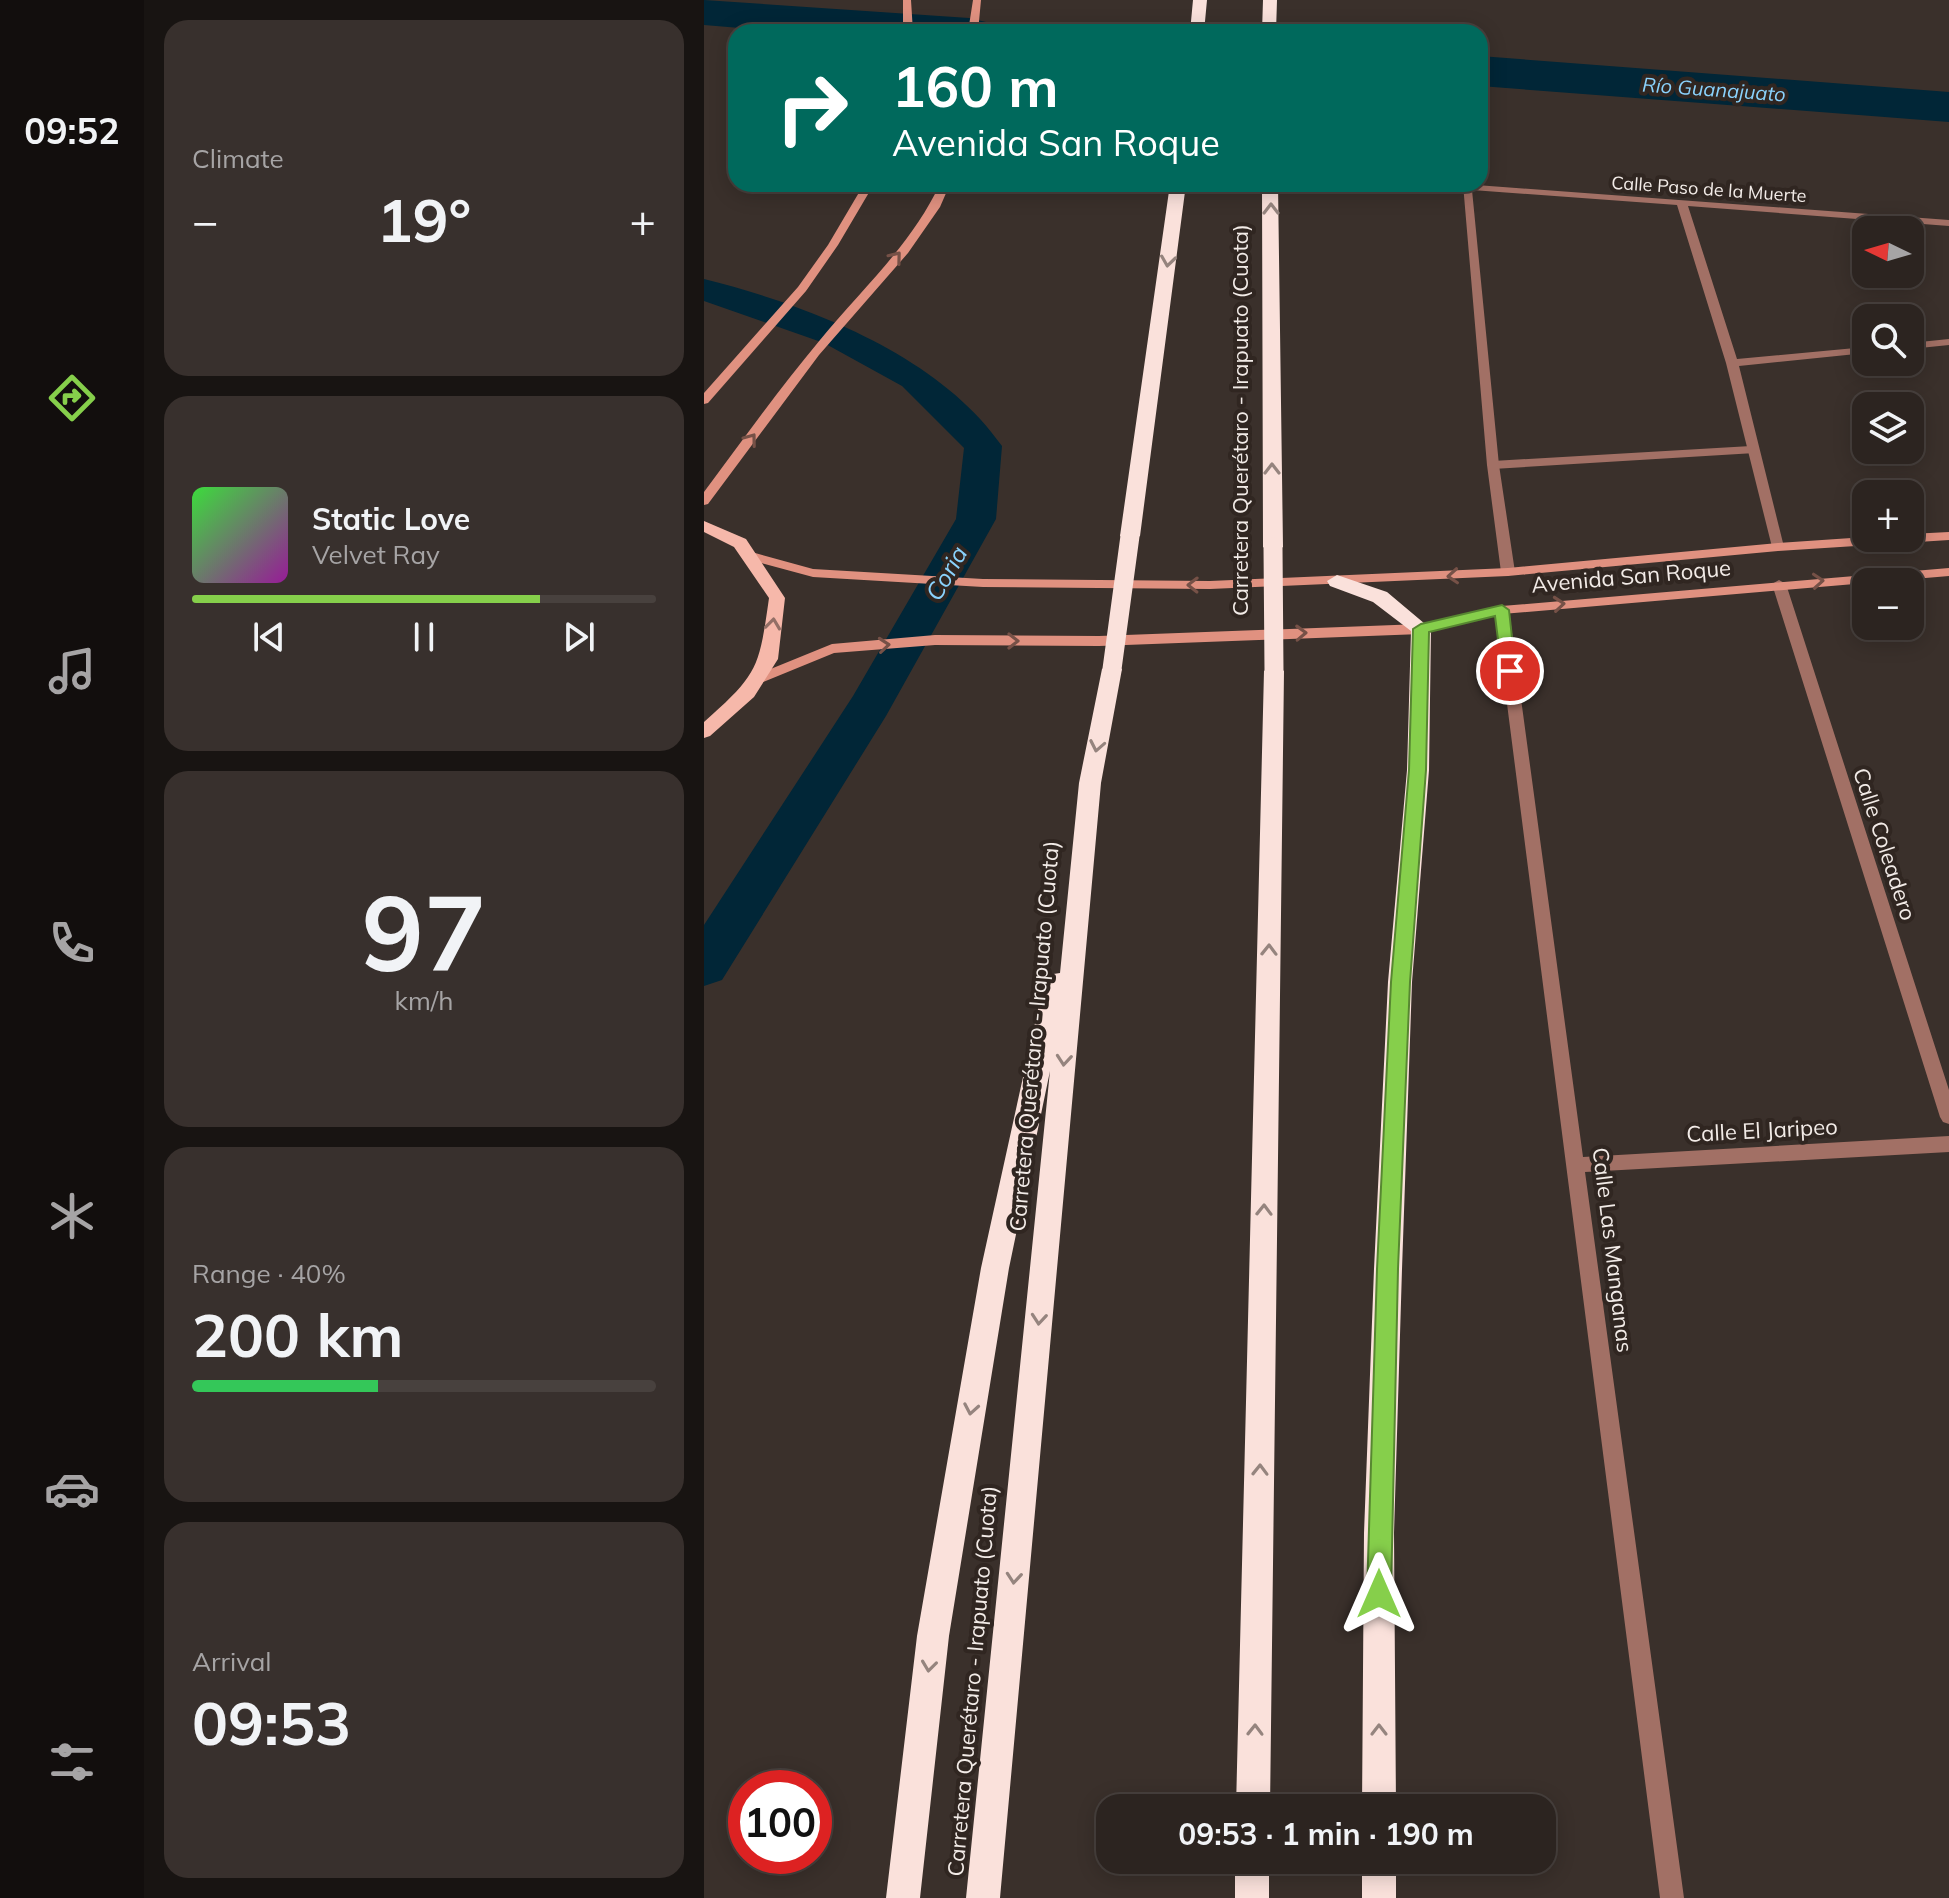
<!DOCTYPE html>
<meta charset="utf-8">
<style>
:root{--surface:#2c2420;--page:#38302d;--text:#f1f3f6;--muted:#a6a4a5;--line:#48413e;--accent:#86cf4b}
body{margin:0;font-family:Mulish,sans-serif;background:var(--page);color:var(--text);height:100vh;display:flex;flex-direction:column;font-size:30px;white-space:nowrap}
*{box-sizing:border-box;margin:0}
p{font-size:26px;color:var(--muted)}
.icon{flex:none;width:44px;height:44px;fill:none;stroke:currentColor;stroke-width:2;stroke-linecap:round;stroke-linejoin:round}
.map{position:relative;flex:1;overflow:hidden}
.details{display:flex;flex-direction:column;gap:20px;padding:20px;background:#181412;width:560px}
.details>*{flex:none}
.banner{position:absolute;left:24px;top:24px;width:760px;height:168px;border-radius:24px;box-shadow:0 4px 20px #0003,0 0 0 2px var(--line);background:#00695c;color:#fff;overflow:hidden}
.needle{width:52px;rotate:275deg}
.buttons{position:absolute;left:1148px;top:216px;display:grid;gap:16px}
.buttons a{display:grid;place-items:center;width:72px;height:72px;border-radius:16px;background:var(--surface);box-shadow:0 4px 20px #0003,0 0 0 2px var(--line);font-size:40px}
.speed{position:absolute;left:24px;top:1770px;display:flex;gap:16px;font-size:40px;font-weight:700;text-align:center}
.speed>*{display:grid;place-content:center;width:104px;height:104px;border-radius:50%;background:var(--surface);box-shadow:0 4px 20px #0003,0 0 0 2px var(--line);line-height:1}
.speed .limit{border:12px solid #d22;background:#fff;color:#111}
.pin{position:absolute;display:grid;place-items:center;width:68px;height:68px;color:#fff;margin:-34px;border:4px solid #fff;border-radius:50%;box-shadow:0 2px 8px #0007}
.me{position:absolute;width:88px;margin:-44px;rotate:0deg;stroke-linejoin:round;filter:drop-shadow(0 0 6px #0008)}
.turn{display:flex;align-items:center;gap:28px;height:168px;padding:0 32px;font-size:36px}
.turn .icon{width:104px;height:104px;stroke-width:2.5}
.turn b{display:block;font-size:56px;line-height:68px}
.big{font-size:60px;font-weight:700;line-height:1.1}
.details .tile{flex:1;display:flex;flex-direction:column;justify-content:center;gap:12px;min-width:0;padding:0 28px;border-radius:24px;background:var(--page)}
.details .dial{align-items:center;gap:0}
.dial b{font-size:104px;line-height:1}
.song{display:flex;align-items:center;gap:24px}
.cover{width:96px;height:96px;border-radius:12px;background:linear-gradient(135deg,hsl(120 70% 55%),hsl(300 70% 35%))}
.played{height:8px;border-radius:4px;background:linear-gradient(90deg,var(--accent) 75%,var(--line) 75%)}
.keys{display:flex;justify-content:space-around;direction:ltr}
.heat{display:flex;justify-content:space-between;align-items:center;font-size:44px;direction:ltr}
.charge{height:12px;border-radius:6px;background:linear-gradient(90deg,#34c759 40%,var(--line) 0)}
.trip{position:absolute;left:392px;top:1794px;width:460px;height:80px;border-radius:24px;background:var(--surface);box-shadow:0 4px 20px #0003,0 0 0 2px var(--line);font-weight:700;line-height:80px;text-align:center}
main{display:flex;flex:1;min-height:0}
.menu{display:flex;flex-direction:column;width:144px;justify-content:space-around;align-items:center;background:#120e0d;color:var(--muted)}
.menu .icon{width:56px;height:56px}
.menu .selected{color:var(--accent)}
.menu b{font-size:36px;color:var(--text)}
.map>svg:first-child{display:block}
</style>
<main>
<nav class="menu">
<b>09:52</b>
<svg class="icon selected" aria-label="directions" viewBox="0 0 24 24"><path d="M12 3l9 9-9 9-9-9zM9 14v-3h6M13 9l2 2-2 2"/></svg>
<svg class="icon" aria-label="music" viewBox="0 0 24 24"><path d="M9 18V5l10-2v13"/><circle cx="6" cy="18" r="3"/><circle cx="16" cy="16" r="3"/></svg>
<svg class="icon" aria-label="phone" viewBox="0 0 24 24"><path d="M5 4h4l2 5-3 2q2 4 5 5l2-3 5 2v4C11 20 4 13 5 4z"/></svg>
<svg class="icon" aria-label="climate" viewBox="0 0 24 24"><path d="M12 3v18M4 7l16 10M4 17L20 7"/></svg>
<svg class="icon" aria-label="car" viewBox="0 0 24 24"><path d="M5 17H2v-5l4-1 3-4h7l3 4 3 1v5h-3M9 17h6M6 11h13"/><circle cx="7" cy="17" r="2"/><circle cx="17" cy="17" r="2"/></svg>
<svg class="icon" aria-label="filters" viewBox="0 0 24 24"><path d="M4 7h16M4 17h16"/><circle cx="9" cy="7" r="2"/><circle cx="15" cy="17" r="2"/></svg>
</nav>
<section class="details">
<div class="tile"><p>Climate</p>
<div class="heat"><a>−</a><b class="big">19°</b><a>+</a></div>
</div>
<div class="tile">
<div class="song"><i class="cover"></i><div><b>Static Love</b><p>Velvet Ray</p></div></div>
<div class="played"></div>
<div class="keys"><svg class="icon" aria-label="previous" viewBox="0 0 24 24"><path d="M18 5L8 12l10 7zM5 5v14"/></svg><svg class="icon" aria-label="pause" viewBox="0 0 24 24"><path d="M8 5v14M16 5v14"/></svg><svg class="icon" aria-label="next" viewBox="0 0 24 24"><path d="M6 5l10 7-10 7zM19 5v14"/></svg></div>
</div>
<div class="tile dial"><b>97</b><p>km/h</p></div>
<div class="tile"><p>Range · 40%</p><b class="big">200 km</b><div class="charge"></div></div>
<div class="tile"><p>Arrival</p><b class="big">09:53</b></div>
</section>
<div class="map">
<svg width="1245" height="1898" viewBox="0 0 1245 1898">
<rect width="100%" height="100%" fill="#3a302b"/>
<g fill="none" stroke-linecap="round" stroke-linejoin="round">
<path fill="#012637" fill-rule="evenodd" d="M0,279C104,305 235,355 298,446L292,519L182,716L18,980L0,986V925L149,696L252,519L260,448L198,386L120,343L0,301Z"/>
<path fill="#012637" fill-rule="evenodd" d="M0,0L265,18L282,22L289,32H85L0,25Z
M776,56L1245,92V122L776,86Z"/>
<path fill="#a27065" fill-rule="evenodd" d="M1047,446L1051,447V453L789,469L783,465L789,461Z"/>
<path fill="#a27065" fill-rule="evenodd" d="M759,184L1245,220V226L984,206L1033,359L1162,347V353L1035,366L1080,547L1074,551L1068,547L1022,363L973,205L768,190L795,465L811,572L804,576L797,572L783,465Z
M1245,339V345L1206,349V343Z
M1075,580L1082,584L1245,1090V1124L1239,1122L1236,1117L1068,584Z
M798,606L805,610L879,1157L1245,1136V1152L881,1172L980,1898H956L791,610Z"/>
<path fill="#e09180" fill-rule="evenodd" d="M199,0H207L209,32H199Z
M269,0H277L274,32H264Z
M160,184H170L134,245L102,291L4,403L0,404V393L94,287L124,245Z
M236,184H246L236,207L204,253L115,355L4,504L0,505V492C38,441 75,389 116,340C158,289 207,245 236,184Z
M1245,532V540L1074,551L804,576L506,589L279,587L109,577L39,558L37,555L44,551L109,569L279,579L506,581L804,568L1074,543L1162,537L1206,538V534Z
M1245,568V576L798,614L717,634L395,646L231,645L130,653L57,683L52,685L45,680L47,677L128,644L231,635L395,636L717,624L798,606Z"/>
<path fill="#f6b8aa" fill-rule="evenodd" d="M0,521L42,539L81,598L74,659L50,697L6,736L0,738V722C54,674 55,669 65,598L30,547L0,532Z"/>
<path fill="#fae1db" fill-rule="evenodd" d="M489,0H503L500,32H486Z
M559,0H573L572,32H558Z
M466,184H482L436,536L426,542L416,536Z
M558,184H574L579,547L569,553L559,547Z
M633,575L683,592L727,629L725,770L708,982L698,1269L690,1533L692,1808H658L660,1533L670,1269L684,982L703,770L707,631L669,602L626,586L623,581Z
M408,662L418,669L397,783L296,1898H262L346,1071L305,1268L245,1636L216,1898H182L213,1636L277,1268L340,982L343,975L356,973L375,783L398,669Z
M570,664L580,671L566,1808H532L560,671Z
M531,1860H565V1898H531Z
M658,1860H692V1898H658Z"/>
<path stroke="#fae1db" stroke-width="19" d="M569,547L570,671
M408,669L426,536"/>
</g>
<defs><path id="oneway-chevron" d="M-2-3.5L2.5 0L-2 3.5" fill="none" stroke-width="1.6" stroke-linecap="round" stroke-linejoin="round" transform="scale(2)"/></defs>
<g stroke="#95847e">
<use href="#oneway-chevron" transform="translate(567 209) rotate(-90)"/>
<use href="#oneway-chevron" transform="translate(464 261) rotate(98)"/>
<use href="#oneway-chevron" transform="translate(568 469) rotate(-90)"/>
<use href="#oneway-chevron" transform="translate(393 746) rotate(101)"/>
<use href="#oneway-chevron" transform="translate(565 950) rotate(-89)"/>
<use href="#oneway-chevron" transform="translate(360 1060) rotate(95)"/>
<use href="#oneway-chevron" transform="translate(560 1210) rotate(-89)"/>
<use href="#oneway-chevron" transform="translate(335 1319) rotate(95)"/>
<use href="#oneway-chevron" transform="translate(267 1409) rotate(100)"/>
<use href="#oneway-chevron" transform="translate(556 1470) rotate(-89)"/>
<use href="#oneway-chevron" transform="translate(310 1578) rotate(95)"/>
<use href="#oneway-chevron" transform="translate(225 1666) rotate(97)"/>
<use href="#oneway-chevron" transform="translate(551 1730) rotate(-89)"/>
<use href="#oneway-chevron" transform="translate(675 1730) rotate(-90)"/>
</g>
<g stroke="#765147">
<use href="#oneway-chevron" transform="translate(192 257) rotate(-51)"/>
<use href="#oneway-chevron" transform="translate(47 439) rotate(-53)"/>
<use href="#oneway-chevron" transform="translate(749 576) rotate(176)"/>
<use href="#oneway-chevron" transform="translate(1114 581) rotate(-4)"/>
<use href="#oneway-chevron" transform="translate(489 585) rotate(-179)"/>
<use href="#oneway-chevron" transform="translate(855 604) rotate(-5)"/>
<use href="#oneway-chevron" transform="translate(597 633) rotate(-2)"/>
<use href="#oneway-chevron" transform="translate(309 641)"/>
<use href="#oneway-chevron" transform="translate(180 645) rotate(-5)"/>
</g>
<use stroke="#936f66" href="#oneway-chevron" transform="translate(69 624) rotate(-83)"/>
<path fill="#86cf4b" stroke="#578731" stroke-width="2" d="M798,605L805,610L812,675H801L798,671L791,616L725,632L722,770L706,982L694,1269L687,1594L683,1602L675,1606L666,1602L663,1594L673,1269L687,982L705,770L709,629L717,624Z"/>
<g text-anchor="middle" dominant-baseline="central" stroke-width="8" stroke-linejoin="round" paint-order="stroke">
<g font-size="18" fill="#f2ebe7" stroke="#302621">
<text transform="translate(1005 189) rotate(4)">Calle Paso de la Muerte</text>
</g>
<g font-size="20" font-style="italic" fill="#8ad2fc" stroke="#302621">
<text transform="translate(1010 89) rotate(4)">Río Guanajuato</text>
</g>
<g font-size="22" fill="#f2ebe7" stroke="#302621">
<text transform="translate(536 420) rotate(-90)">Carretera Querétaro - Irapuato (Cuota)</text>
<text transform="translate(927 576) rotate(-5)">Avenida San Roque</text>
<text transform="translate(1181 844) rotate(72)">Calle Coleadero</text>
<text transform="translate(330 1036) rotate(-85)">Carretera Querétaro - Irapuato (Cuota)</text>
<text transform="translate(1058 1130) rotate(-3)">Calle El Jaripeo</text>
<text transform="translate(909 1250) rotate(83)">Calle Las Manganas</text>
<text transform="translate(268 1681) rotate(-85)">Carretera Querétaro - Irapuato (Cuota)</text>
</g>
<g font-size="24" font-style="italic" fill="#8ad2fc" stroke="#302621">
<text transform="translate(242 573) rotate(-60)">Coria</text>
</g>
</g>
</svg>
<div class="buttons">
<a><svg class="needle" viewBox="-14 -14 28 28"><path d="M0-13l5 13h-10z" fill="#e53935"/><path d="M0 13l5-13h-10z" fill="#a6a4a5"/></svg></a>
<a><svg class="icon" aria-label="search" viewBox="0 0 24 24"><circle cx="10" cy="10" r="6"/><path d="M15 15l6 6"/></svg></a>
<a><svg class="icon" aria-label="layers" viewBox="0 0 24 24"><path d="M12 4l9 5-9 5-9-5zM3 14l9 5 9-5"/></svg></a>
<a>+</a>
<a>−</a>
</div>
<div class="speed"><div class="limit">100</div></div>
<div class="pin" style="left:806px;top:671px;background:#d93025"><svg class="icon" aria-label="arrive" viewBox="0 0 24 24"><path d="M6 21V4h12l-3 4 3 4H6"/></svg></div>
<svg class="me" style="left:675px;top:1594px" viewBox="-20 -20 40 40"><path d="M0-17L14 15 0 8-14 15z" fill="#86cf4b" stroke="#fff" stroke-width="4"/></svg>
<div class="trip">09:53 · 1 min · 190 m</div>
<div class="banner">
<div class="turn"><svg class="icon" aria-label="right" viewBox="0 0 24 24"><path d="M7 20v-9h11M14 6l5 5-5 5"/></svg><div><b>160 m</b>Avenida San Roque</div></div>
</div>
</div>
</main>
